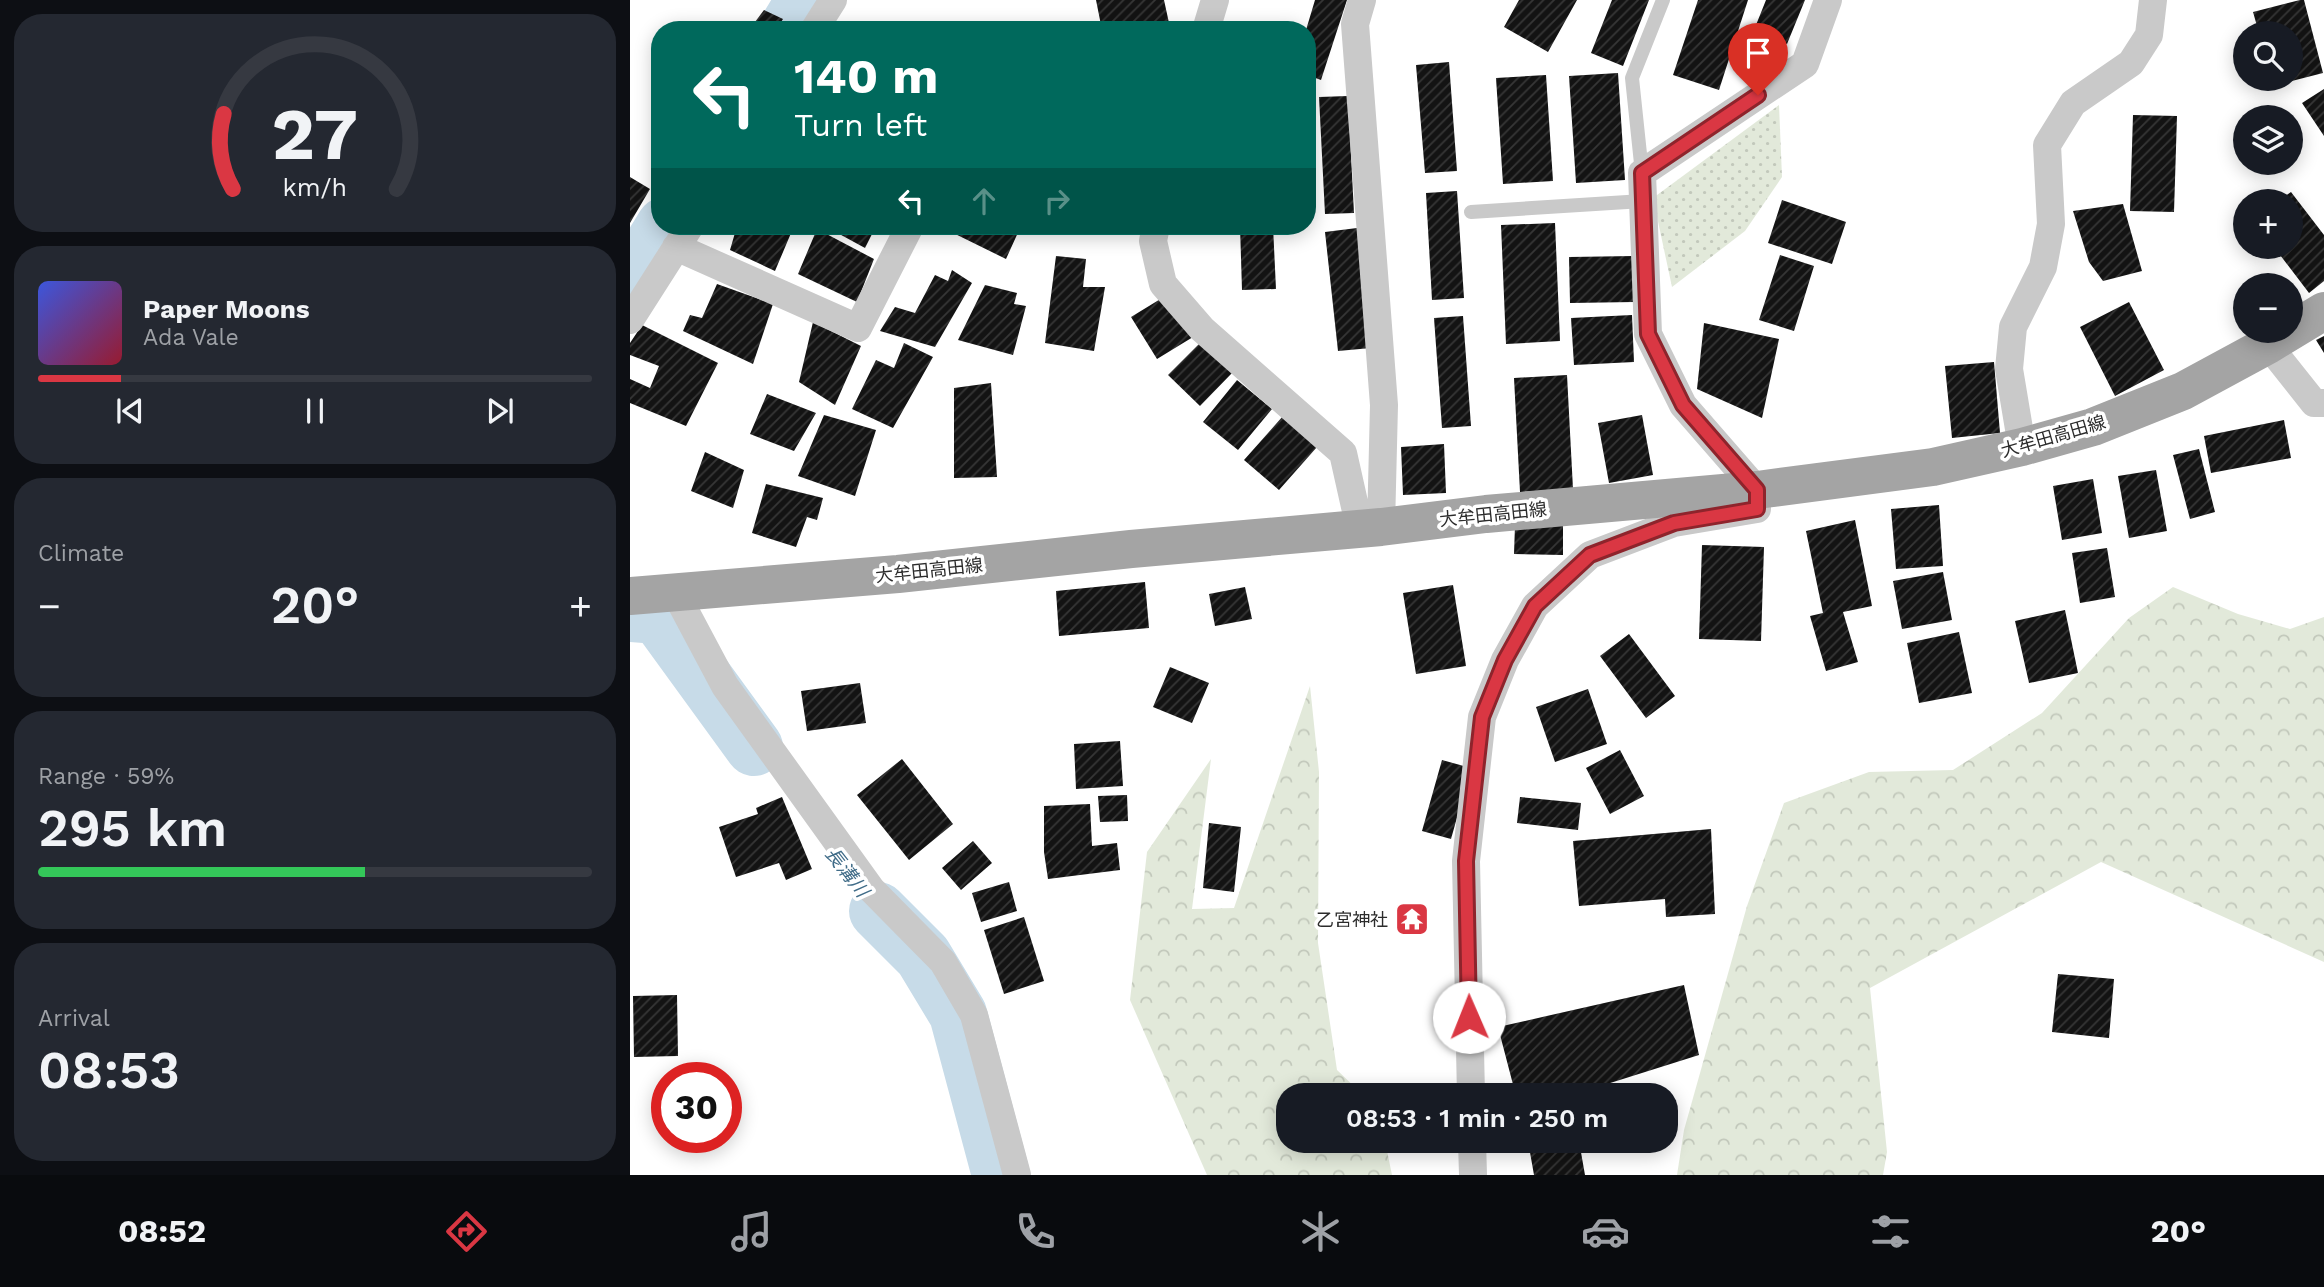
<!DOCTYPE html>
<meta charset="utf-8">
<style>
:root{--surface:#171b24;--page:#242831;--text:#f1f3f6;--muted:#9ea1a6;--line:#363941;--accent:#da3743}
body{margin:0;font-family:"Work Sans","Noto Sans JP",sans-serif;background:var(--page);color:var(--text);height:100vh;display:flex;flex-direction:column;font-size:26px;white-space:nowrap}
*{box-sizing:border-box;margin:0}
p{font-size:23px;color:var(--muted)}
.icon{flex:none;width:38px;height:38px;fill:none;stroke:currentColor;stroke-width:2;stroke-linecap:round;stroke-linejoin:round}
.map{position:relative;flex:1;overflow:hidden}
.drawer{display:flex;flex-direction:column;gap:14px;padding:14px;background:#0d0f14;width:630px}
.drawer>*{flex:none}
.banner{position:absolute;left:21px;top:21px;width:665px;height:214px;border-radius:28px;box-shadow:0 4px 18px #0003;background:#00695c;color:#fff;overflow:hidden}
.tools{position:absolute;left:1603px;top:21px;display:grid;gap:14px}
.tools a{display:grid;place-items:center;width:70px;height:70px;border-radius:50%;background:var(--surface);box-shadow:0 4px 18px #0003;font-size:35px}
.speed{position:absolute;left:21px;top:1062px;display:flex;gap:14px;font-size:35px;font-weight:700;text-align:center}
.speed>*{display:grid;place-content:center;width:91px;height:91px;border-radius:50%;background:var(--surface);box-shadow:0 4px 18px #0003;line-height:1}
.speed .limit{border:10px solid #d22;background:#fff;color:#111}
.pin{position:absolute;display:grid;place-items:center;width:60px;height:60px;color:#fff;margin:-72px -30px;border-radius:50% 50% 50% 0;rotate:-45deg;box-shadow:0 0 7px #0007}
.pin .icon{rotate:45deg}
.me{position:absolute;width:77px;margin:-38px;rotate:359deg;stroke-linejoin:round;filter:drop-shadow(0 0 5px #0008)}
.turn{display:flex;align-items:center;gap:24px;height:147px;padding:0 28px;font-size:32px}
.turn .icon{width:91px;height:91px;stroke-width:2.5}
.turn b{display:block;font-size:49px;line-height:60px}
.lanes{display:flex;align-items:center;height:66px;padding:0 28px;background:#0003;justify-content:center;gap:35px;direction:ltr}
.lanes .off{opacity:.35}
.big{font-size:52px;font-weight:600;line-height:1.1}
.drawer .card{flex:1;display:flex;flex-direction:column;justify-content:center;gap:10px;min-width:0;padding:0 24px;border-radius:28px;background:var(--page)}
.drawer .dial{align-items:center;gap:0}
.dial svg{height:182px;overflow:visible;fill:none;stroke:var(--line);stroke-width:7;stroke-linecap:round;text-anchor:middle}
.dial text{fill:var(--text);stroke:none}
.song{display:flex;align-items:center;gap:21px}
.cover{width:84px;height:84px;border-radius:10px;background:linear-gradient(135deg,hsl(230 70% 55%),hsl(350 70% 35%))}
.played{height:7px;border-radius:4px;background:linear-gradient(90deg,var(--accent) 15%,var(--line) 15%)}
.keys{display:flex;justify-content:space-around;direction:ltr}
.heat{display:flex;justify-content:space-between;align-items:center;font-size:38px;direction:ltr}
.charge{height:10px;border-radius:5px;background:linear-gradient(90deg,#34c759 59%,var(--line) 0)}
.trip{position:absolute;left:646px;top:1083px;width:402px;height:70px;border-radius:28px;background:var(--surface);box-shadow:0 4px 18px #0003;font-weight:600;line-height:70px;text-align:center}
.tabs{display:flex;height:112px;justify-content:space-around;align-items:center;background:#090b0e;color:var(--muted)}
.tabs .icon{width:49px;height:49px}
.tabs .on{color:var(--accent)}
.tabs b{font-size:32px;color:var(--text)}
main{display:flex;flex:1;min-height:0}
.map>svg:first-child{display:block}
</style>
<main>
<section class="drawer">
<div class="card dial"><svg viewBox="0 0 100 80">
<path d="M14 69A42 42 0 1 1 86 69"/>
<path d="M14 69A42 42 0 0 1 10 36" stroke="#da3743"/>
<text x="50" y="56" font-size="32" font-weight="700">27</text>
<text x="50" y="72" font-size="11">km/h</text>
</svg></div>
<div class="card">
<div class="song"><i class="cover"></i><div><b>Paper Moons</b><p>Ada Vale</p></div></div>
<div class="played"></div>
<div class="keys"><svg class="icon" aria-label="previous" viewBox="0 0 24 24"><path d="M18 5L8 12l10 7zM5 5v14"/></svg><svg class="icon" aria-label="pause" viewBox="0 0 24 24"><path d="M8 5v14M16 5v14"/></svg><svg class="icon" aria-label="next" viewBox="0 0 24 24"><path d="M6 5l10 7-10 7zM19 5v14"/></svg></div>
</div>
<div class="card"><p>Climate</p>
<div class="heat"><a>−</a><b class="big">20°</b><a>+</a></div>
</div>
<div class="card"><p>Range · 59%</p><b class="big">295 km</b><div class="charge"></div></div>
<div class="card"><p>Arrival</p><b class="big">08:53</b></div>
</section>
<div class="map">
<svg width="1694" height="1175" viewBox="0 0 1694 1175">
<defs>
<pattern id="forest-crowns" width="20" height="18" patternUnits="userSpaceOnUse" patternTransform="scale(1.75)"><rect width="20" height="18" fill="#e2e9da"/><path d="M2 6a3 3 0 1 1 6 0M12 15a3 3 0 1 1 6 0" fill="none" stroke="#c2c8bb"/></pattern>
<pattern id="park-dots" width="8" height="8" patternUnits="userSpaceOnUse" patternTransform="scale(1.75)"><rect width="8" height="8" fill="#e2e9da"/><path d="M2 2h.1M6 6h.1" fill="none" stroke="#c2c8bb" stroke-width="1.8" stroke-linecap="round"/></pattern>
<pattern id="building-hatch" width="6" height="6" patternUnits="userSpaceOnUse" patternTransform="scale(1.75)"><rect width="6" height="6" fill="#131313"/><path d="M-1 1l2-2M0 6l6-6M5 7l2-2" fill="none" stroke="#363636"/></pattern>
</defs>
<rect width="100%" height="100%" fill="#fff"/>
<path fill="url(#forest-crowns)" d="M1543,587L1608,614L1660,629L1694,617V962L1471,862L1240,988L1257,1152L1253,1175H1047L1054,1130L1117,906L1154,803L1239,772L1323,770L1412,713L1499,618Z
M680,686L689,772L688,943L707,1070L733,1095L658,1096V1141H755L762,1175H577L500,1000L517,852L581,759L562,909L604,908Z"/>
<path fill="url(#park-dots)" d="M1149,105L1152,177L1115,231L1042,287L1023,198Z"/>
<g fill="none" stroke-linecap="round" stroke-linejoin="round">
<path stroke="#c7dbe8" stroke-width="58" d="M157,30L175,0
M0,283L35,226
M0,613L28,615L124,747
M248,911L293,956L328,1014L371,1175"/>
</g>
<path fill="url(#building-hatch)" d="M466,0H534L539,23L509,30H472Z
M685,0H717L691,80L677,75L676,30Z
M889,0H947L918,52L874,27Z
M982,0H1019L993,66L961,53Z
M1068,0H1118L1089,90L1043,75Z
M1136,0H1175L1157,44L1124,30Z
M1670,0H1674L1693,73L1642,86L1641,79H1661V33H1629L1623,12Z
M134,10L153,19L146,30H119Z
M819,62L827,171L795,173L786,65Z
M988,73L995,180L946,183L939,76Z
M916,75L923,181L873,184L866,78Z
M1694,89V136L1672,103Z
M718,96L724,213L695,214L689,97Z
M1503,115L1547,116L1544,212L1500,211Z
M0,177L20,189L0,223Z
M827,191L834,298L802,300L796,193Z
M1661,192L1694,235V281L1679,293L1644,247H1661V201H1648Z
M1152,200L1216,222L1202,264L1138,243Z
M1493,204L1512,271L1473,281L1459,262L1443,211Z
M925,223L930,341L876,344L871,225Z
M107,226H164L145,271L100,250Z
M205,226H246L235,248L202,230Z
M309,226H391L376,259Z
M610,226H643L646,289L612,290Z
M727,228L741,348L708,351L695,232Z
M187,229L244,259L227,302L168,274Z
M1150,255L1184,266L1164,331L1129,320Z
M426,256L456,259L453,287H475L464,351L415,343Z
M1004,256L1005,302L940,303L939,257Z
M322,270L342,283L305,347L250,331L265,307L285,313L305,275L318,281Z
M87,284L143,304L123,364L53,331L60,315L72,318Z
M355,285L387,293L384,304L396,306L383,355L328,340Z
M537,295L563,337L527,359L501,317Z
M1499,302L1534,370L1485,396L1450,327Z
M1002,315L1004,362L944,365L941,318Z
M833,316L841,426L812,428L804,318Z
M183,322L231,346L205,405L169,382Z
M1074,323L1149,339L1132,418L1067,389Z
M12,325L88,363L56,426L0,403V379L20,388L29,366L0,355V343Z
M1694,336V353L1686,340Z
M572,341L603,372L570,406L538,375Z
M274,343L303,357L263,428L222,409L246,360L264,368Z
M1364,362L1370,433L1322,438L1315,366Z
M937,375L943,489L890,492L884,378Z
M607,380L642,409L608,450L573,422Z
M361,383L367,477L324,478V388Z
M137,394L186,413L164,451L120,434Z
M194,415L246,430L225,496L168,476Z
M1012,415L1023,475L979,483L968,423Z
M653,416L687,447L649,490L614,460Z
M1654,420L1661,458L1581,473L1574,436Z
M814,444L816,493L773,495L771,447Z
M1569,449L1585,512L1560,519L1543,455Z
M75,452L114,470L103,508L61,491Z
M1526,470L1537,531L1499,538L1488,476Z
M1463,479L1472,533L1432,540L1423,486Z
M136,484L193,498L187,520L177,517L166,547L122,533Z
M1309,505L1313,566L1266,569L1261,509Z
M1225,520L1242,606L1213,612L1228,662L1196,671L1180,616L1193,613L1176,531Z
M885,525L933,526V555L884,554Z
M1072,545L1134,547L1131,641L1069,639Z
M1477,548L1485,597L1450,603L1442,553Z
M1313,572L1322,620L1272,629L1263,581Z
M515,582L519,628L429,636L426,591Z
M823,585L836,666L786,674L773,593Z
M615,587L622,619L585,626L579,594Z
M1435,610L1448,673L1399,683L1385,621Z
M1329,632L1342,693L1289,703L1277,643Z
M999,634L1045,696L1016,718L970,656Z
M540,667L579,683L562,723L523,707Z
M230,683L236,723L177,731L171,691Z
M958,689L977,744L925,762L906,707Z
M490,741L493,786L446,789L444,744Z
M990,750L1014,796L980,814L956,768Z
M272,759L323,824L279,860L227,795Z
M812,760L841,768L821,839L792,831Z
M497,795L498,821L470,822L468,796Z
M152,797L182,869L156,880L149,863L106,877L89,827L128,814L126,808Z
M890,797L951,803L948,830L887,823Z
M460,804L462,846L487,843L490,870L418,879L414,852V806Z
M579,823L611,827L604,892L573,888Z
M1081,829L1085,914L1036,917L1035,899L949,906L943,841Z
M343,841L362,863L331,890L312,868Z
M379,882L387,911L351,922L342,893Z
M394,917L414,981L374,994L354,930Z
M1428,974L1484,979L1479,1038L1422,1032Z
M1054,985L1069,1055L939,1096H886L868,1027Z
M47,995L48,1056L4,1057L3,996Z
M898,1141H949L955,1175H904Z"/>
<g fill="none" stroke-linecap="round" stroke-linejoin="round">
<path stroke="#c9c9c9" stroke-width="14" d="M1012,173L1002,78L1033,0
M841,212L1013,201"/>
<path stroke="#c9c9c9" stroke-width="28" d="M732,0L725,24L754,405L751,527
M184,30L203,0
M576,30L585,0
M526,226L523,241L533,284L572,329L713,453L730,529
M46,247L228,328L280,226
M0,320L60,226
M1638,345L1684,403H1694
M1392,447L1379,369L1383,327L1413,267L1421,224L1417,145L1443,103L1501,63L1519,35L1523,0
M45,592L95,686L241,889L313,962L344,1015L387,1175
M841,1096L836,861L852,717L875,660L905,606L960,555L1044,523L1127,509V490L1053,405L1018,334L1012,173L1175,64L1198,0
M842,1141L843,1175"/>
<path stroke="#a4a4a4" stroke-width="38" d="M0,596L268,574L501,549L751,527L856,514L1127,490L1303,467L1392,447L1463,427L1553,391L1638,345L1694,311"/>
</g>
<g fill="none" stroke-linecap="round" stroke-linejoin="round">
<g stroke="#8e242c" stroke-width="18">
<path id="route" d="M839,1017L836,861L852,717L875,660L905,606L960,555L1044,523L1127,509V490L1053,405L1018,334L1012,173L1128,95"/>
</g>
<use href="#route" stroke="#da3743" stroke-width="12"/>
</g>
<defs>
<g id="temple-square" transform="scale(1.75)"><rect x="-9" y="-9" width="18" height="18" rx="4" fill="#da3743" stroke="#fff"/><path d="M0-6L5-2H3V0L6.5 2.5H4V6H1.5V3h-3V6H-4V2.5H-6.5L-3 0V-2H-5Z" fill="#fff"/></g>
</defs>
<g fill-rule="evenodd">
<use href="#temple-square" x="782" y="919"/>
</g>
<g text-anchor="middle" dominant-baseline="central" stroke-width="7" stroke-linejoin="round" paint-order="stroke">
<g font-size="18" fill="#2c2c2c" stroke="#fff">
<text transform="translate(1423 436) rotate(-16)">大牟田高田線</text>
<text transform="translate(863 514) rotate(-6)">大牟田高田線</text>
<text transform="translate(299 570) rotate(-6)">大牟田高田線</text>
</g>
<g font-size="18" fill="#2c2c2c" stroke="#fff" text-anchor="end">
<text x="758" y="919">乙宮神社</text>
</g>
<g font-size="19" font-style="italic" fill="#406c88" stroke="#fff">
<text transform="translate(217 872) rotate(52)">長溝川</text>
</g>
</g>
</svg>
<div class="tools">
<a><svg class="icon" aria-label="search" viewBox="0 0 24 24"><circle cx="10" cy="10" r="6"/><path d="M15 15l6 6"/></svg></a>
<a><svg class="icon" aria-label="layers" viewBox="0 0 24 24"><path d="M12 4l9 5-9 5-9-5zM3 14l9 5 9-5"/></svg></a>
<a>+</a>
<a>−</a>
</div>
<div class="speed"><div class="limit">30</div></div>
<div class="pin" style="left:1128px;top:95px;background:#d93025"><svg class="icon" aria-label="arrive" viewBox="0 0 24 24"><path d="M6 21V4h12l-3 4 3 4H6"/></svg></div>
<svg class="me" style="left:839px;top:1017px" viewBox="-20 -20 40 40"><circle r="19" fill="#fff"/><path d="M0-13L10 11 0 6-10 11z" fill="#da3743"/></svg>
<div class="trip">08:53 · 1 min · 250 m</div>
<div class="banner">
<div class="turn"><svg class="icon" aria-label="left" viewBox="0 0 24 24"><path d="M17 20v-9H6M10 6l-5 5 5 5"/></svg><div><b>140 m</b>Turn left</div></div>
<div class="lanes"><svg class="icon" aria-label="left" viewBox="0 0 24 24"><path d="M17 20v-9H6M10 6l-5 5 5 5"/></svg><svg class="icon off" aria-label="ahead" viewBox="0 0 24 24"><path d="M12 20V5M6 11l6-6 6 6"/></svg><svg class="icon off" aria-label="right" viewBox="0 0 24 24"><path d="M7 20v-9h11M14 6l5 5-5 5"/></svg></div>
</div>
</div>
</main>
<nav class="tabs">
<b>08:52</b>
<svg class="icon on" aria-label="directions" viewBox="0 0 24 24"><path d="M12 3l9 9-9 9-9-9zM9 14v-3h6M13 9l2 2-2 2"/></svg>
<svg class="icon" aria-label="music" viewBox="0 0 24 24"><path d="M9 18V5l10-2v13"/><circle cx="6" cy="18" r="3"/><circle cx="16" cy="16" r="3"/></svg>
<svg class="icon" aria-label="phone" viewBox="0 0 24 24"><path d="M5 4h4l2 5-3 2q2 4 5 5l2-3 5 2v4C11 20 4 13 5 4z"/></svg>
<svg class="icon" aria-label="climate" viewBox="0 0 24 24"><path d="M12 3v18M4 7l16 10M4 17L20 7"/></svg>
<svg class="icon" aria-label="car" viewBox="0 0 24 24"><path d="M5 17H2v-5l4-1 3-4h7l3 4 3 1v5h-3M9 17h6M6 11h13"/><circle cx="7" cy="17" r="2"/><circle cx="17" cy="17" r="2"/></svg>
<svg class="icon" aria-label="filters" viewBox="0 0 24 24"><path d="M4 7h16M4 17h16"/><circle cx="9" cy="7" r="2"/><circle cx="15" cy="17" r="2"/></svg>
<b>20°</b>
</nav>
